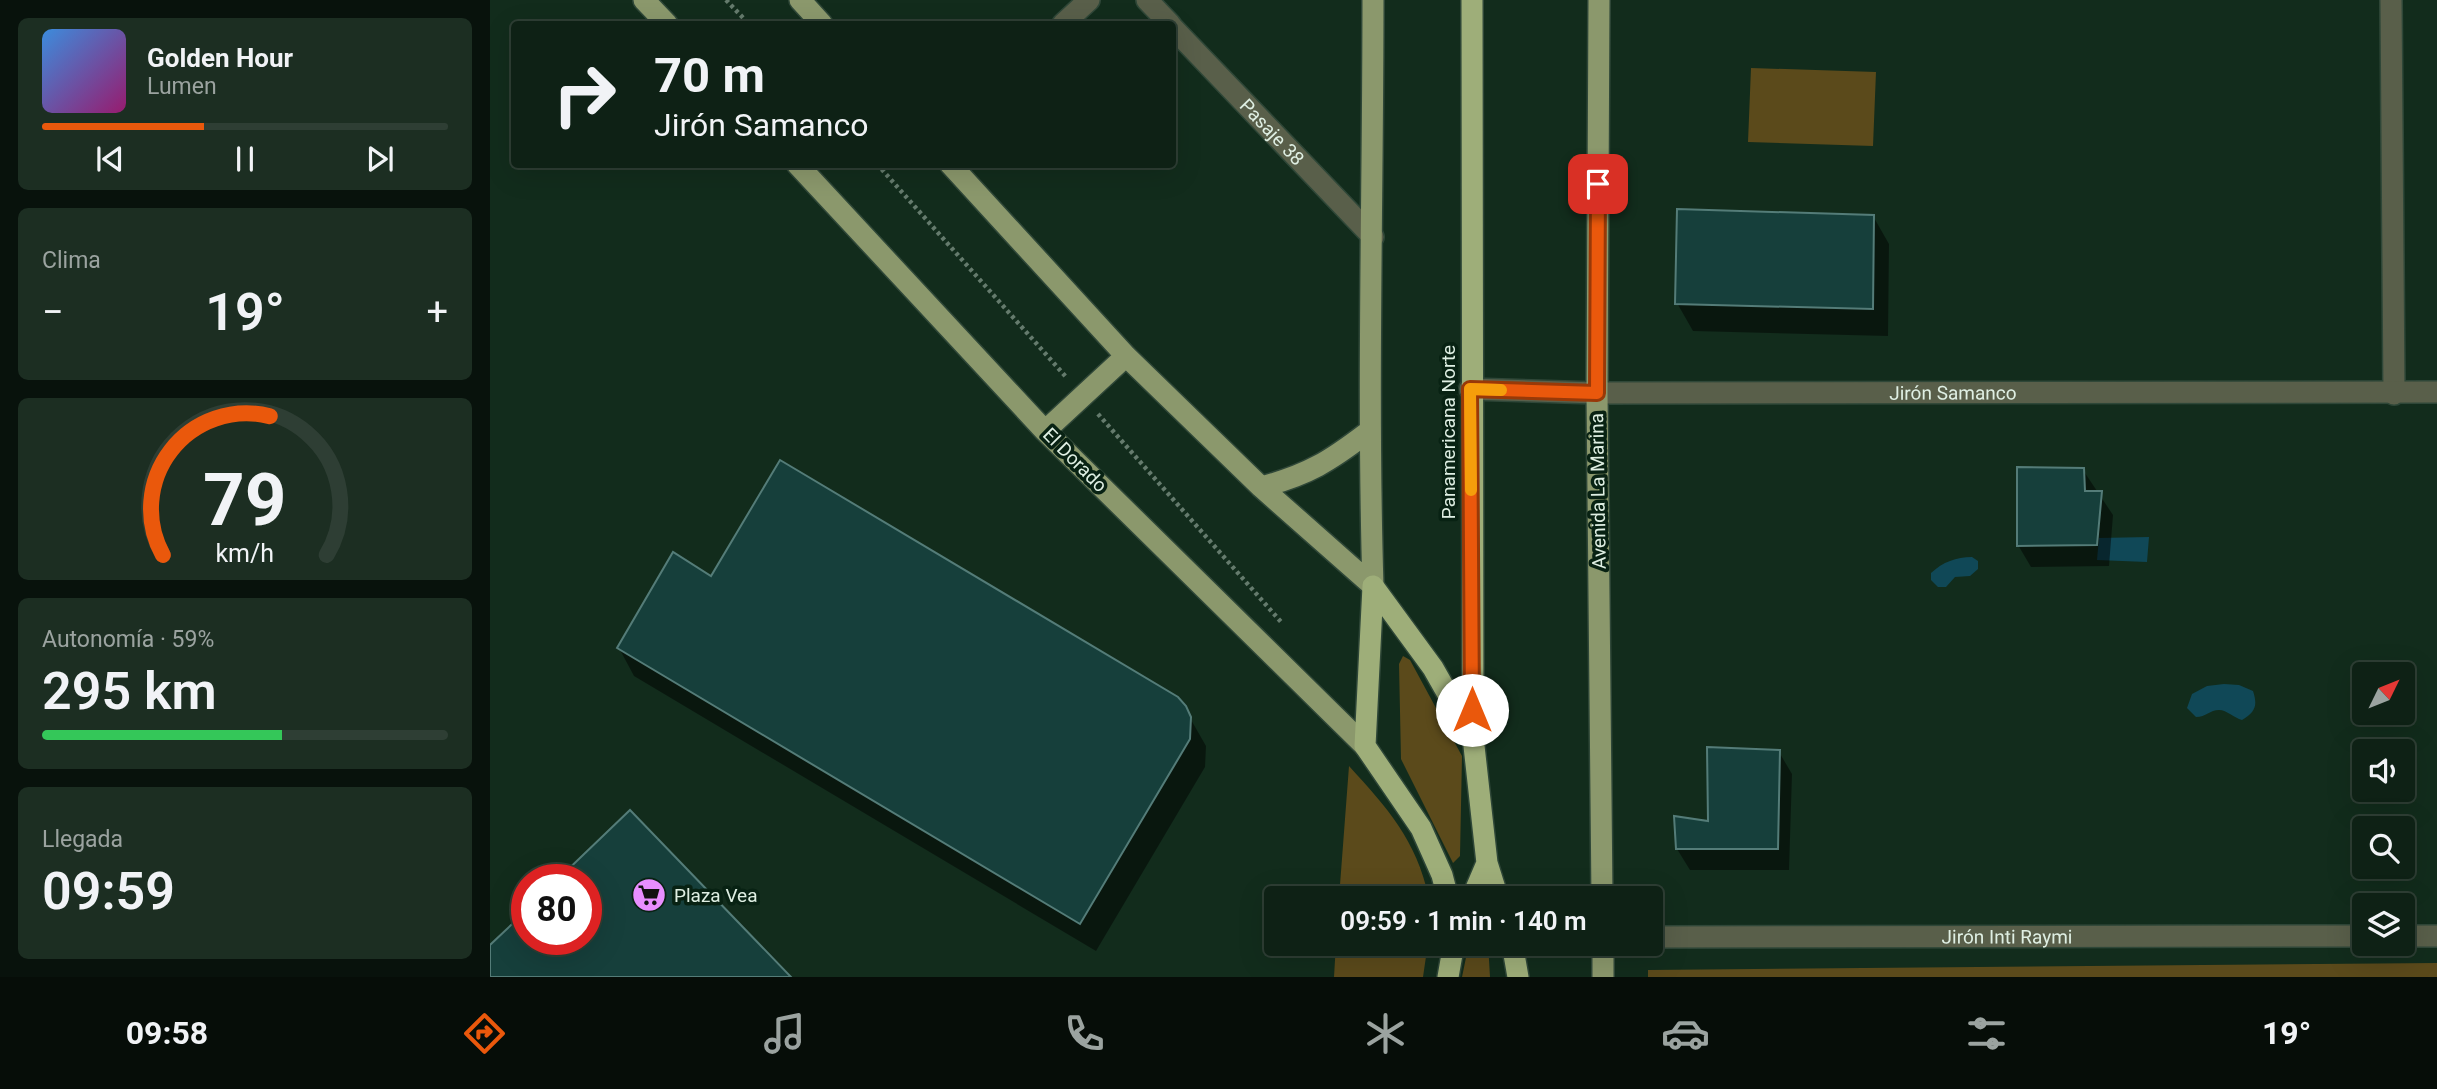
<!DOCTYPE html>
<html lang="es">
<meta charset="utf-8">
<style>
:root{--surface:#0e2115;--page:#1c2e22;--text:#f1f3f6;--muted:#9ba3a0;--line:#2e3e34;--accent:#ea580c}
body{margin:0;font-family:Roboto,sans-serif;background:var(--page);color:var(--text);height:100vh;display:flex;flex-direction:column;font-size:26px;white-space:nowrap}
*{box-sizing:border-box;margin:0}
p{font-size:23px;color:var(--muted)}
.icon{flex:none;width:38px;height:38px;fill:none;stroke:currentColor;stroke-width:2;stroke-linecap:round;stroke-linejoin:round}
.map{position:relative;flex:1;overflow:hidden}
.panel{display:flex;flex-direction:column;gap:18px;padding:18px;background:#08120c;width:490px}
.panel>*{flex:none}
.guide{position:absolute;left:21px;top:21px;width:665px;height:147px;border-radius:7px;box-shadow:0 7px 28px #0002,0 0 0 2px var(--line);background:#0e2115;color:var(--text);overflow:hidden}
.needle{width:46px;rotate:47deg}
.tools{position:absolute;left:1862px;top:662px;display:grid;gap:14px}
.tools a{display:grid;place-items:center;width:63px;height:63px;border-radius:7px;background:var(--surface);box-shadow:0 7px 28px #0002,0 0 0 2px var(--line);font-size:35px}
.speed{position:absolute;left:21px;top:864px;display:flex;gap:14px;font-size:35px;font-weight:700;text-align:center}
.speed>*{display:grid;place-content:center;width:91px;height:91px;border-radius:50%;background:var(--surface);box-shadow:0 7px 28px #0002,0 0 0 2px var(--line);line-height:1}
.speed .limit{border:10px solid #d22;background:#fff;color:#111}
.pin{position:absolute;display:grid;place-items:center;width:60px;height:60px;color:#fff;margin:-30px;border-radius:14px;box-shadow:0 4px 10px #0006}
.me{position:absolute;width:77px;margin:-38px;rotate:0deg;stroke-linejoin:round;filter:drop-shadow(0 0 5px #0008)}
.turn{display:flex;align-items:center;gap:24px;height:147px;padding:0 28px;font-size:32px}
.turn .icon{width:91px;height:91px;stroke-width:2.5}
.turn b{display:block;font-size:49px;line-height:60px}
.big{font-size:52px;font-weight:600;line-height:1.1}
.panel .card{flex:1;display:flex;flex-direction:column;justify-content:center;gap:10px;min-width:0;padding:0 24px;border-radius:10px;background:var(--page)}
.panel .dial{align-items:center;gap:0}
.dial svg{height:182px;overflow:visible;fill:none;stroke:var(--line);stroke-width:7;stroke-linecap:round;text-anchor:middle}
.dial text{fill:var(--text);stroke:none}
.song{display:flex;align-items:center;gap:21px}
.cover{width:84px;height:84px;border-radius:10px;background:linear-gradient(135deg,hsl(210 70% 55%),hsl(320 70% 35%))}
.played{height:7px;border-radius:4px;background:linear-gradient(90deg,var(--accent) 40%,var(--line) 40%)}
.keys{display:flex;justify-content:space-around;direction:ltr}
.heat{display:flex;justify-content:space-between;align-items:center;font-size:38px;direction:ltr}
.charge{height:10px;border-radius:5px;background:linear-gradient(90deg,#34c759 59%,var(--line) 0)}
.trip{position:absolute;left:774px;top:886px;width:399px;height:70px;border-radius:7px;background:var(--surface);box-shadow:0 7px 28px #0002,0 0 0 2px var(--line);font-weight:600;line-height:70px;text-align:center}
.dock{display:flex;height:112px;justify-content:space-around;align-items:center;background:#060d08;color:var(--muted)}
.dock .icon{width:49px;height:49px}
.dock .selected{color:var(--accent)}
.dock b{font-size:32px;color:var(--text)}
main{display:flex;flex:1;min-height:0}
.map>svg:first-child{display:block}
</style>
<main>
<section class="panel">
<div class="card">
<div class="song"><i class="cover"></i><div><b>Golden Hour</b><p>Lumen</p></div></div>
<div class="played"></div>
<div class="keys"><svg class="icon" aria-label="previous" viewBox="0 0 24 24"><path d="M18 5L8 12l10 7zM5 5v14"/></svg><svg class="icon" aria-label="pause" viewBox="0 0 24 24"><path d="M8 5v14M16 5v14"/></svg><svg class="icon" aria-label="next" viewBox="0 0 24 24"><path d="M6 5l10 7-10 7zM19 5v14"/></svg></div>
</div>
<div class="card"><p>Clima</p>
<div class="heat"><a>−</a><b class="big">19°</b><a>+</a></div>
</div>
<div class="card dial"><svg viewBox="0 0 100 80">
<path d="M14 69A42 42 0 1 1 86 69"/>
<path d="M14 69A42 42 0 0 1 61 8" stroke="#ea580c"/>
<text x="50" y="56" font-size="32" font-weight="700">79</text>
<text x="50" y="72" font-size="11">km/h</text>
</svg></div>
<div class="card"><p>Autonomía · 59%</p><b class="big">295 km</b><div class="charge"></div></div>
<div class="card"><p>Llegada</p><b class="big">09:59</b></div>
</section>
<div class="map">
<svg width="1947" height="977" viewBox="0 0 1947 977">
<rect width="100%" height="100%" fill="#122c1c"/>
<path fill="#5b4a1b" d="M1261,68L1386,72L1383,146L1258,142Z
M913,656L920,660L972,756L970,856L963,863L911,759L909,664Z
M859,766C898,809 926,839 939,898H849Z
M846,943H938L933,977H844Z
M979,943H998L1000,977H972Z
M1947,963V977H1158V970Z"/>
<path fill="#104857" d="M1659,537L1657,562L1607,560L1609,538Z
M1482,557L1488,561V569L1480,576L1465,577L1456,587H1448L1441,580V573C1453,562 1466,557 1482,557Z
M1734,684L1749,685L1763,691C1768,706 1765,712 1752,720C1744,718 1737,710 1729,710C1720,710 1716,717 1706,717L1697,708L1702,694L1717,686Z"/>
<path fill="#0007" d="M1383,216L1399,244L1398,336L1203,331L1187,303Z
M1593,470L1623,515L1619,566L1541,567L1528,545Z
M222,578L700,718L716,746L715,767L606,951L144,676L129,648Z
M1289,752L1302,774L1299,870H1200L1187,849L1220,823Z"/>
<path fill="#163f3b" stroke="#547c78" stroke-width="2" d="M1187,209L1384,215L1383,309L1185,304Z
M290,460L688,697L696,706L701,717L700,739L590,924L127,648L183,552L221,576Z
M1527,467L1594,468L1595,491H1612L1607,545L1527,546Z
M1217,747L1290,750L1288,849H1186L1184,816L1218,821Z
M140,810L301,977H0V945L37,910V940H96V880H67Z"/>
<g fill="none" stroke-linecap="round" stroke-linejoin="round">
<g stroke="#2f4738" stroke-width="24">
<g id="minor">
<path d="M657,0L680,24"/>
<path d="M1901,0L1904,394"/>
<path d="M573,24L599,0"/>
<path id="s1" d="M682,27L883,237"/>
<path id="s2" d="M980,389L1107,393L1947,392"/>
<path d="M1913,936H1947"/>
<path id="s3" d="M1160,937L1874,936"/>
</g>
</g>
<g stroke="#2f4738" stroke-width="24">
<path id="major" d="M154,0L177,24
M310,0L332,24
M1109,0L1107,393L1112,898
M307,164L555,431L875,746
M460,164L636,356L771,487L883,586
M555,431L636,356
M771,487C818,475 840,461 878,432
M883,586C877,391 883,195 883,0
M1113,943V977"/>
</g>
<g stroke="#2f4738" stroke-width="24">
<path id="highway" d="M982,0L983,737L997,863L1008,898
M883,586L875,746L931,828L952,875L958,898
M883,586L943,668L981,735
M982,898L997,863
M1022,943L1028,977
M958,977L964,943"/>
</g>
<path stroke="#657b6d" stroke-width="4.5" stroke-dasharray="3.5 3.5" stroke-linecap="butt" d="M236,0L259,24
M387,164L577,378
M608,414L792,623"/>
<use href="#minor" stroke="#595f4a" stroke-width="21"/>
<use href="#major" stroke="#8b986c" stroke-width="21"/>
<use href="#highway" stroke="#9eae79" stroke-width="21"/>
</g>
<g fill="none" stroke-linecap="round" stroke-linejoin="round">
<g stroke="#983908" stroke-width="18">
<path id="route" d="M982,710L980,389L1107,393L1108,184"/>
</g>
<use href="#route" stroke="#ea580c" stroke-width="12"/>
<path stroke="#f59e0b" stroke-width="12" d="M981,490L980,389L1011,390"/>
</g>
<defs>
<g id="supermarket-disc" transform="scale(1.75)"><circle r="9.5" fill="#e88eff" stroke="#082213"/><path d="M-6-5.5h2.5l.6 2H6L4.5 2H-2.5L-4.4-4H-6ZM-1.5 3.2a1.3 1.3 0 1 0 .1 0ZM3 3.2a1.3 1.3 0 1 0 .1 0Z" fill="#111"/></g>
</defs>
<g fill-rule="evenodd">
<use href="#supermarket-disc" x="159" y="895"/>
</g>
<g text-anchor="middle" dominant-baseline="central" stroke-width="7" stroke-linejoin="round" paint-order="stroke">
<g font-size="19" fill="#dfefe3" stroke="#082213">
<text stroke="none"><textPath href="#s1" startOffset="145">Pasaje 38</textPath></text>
<text stroke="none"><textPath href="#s2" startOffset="483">Jirón Samanco</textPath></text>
<text transform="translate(958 432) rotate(-90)">Panamericana Norte</text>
<text transform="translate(585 460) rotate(45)">El Dorado</text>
<text transform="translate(1108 491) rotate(-91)">Avenida La Marina</text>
<text stroke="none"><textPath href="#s3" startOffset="357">Jirón Inti Raymi</textPath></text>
</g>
<g font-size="19" fill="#dfefe3" stroke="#082213" text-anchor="start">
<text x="184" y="895">Plaza Vea</text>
</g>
</g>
</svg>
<div class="tools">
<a><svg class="needle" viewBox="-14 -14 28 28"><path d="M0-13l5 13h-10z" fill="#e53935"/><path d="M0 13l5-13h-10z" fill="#9ba3a0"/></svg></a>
<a><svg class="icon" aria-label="sound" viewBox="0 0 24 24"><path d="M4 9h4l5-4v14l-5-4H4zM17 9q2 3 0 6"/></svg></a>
<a><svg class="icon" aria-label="search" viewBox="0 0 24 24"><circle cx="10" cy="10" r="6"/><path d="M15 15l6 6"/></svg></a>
<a><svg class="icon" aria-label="layers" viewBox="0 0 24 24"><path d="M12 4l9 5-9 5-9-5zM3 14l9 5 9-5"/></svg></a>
</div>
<div class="speed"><div class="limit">80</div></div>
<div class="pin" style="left:1108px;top:184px;background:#d93025"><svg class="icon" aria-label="arrive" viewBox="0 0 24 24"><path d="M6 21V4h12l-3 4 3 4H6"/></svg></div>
<svg class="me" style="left:982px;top:710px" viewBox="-20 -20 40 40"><circle r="19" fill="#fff"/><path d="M0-13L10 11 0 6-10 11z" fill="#ea580c"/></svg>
<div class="trip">09:59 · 1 min · 140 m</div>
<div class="guide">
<div class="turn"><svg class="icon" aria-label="right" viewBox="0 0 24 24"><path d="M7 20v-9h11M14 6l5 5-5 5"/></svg><div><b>70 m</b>Jirón Samanco</div></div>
</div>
</div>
</main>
<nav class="dock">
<b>09:58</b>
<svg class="icon selected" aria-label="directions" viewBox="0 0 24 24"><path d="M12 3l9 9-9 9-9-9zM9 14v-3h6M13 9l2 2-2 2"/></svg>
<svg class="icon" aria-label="music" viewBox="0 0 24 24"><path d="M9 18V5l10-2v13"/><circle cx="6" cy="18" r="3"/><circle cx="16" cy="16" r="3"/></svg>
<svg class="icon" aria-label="phone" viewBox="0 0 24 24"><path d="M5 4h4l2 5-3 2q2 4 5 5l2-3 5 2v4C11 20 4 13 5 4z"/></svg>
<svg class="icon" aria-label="climate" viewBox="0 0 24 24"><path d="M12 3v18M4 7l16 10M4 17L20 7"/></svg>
<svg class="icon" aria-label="car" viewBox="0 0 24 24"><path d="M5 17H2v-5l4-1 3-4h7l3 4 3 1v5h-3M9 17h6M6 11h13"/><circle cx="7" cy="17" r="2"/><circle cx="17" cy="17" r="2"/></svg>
<svg class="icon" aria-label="filters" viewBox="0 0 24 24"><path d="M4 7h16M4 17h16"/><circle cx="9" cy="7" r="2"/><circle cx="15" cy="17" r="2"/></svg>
<b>19°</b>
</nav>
